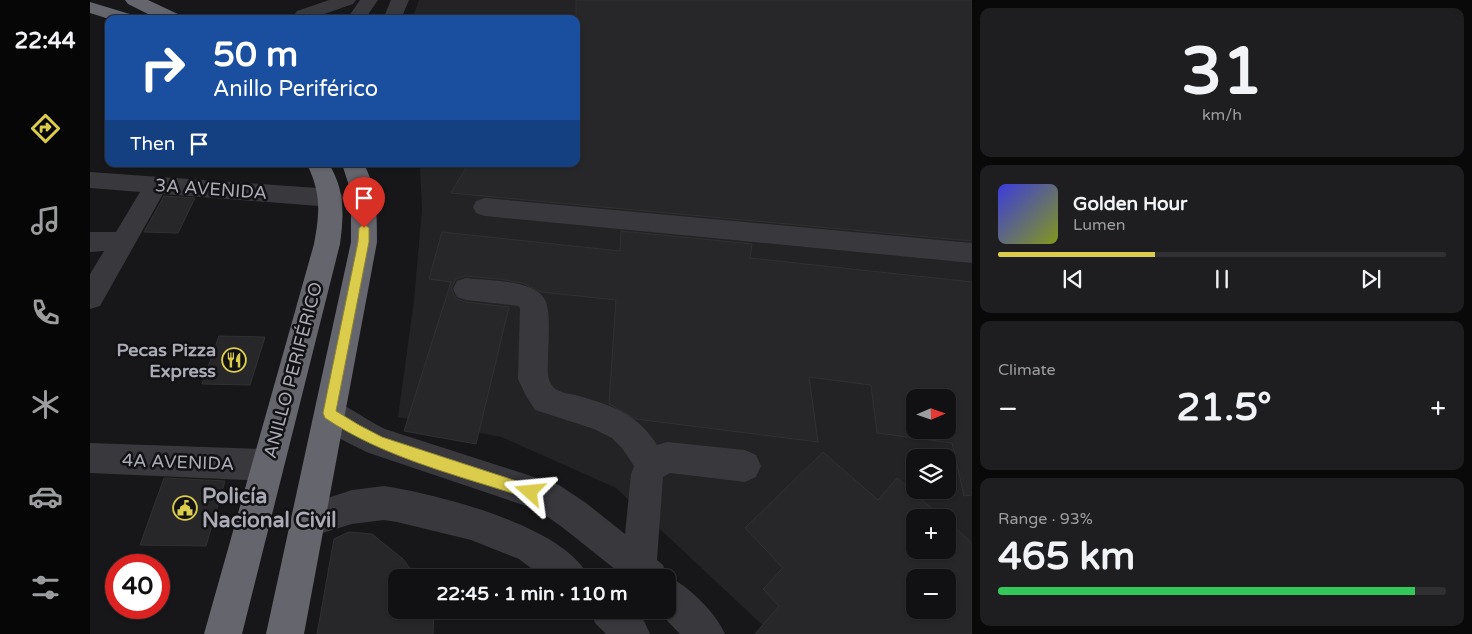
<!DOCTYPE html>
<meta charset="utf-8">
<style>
:root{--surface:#111012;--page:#1e1e20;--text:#f1f3f6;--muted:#9c9d9f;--line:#303032;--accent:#dbcc4b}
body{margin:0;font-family:"Varela Round",sans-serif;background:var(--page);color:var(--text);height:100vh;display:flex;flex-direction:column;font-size:19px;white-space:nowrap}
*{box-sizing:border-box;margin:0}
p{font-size:16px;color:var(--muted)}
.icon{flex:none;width:28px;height:28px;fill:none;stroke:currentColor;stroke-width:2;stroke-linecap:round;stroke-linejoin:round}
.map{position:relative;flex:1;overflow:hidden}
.side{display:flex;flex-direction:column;gap:8px;padding:8px;background:#09090a;width:500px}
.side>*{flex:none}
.guide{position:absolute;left:15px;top:15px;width:475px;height:152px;border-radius:10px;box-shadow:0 1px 4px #0004,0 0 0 1px var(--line);background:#1a4fa0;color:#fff;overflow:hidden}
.needle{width:32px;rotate:88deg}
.fabs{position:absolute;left:816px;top:389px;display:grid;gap:10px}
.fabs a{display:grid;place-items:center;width:50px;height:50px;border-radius:10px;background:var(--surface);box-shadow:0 1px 4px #0004,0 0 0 1px var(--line);font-size:25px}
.speed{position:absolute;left:15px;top:554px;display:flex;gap:10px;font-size:25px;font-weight:700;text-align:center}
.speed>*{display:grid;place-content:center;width:65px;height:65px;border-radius:50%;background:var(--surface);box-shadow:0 1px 4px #0004,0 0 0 1px var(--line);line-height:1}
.speed .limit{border:8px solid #d22;background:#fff;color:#111}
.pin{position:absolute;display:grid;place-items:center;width:42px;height:42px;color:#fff;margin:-51px -21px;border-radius:50% 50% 50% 0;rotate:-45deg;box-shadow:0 0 5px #0007}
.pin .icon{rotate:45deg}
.me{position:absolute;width:55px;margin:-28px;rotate:288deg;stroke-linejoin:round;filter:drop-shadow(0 0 4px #0008)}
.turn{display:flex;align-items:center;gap:18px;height:105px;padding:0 25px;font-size:22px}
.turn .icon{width:65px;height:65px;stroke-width:2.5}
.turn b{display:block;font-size:35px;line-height:42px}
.then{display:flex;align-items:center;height:48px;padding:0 25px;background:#0003;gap:10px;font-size:19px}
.big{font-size:38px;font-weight:700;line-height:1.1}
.side .widget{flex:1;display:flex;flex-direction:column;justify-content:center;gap:8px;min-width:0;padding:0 18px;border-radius:10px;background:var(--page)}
.side .dial{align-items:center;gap:0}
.dial b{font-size:65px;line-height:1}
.song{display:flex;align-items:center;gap:15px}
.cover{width:60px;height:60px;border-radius:8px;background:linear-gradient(135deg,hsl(240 70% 55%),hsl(70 70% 35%))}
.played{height:5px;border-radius:2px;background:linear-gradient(90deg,var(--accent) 35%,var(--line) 35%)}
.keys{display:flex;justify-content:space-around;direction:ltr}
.heat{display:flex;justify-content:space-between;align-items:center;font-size:28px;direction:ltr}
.charge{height:8px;border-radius:4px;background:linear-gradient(90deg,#34c759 93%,var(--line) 0)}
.trip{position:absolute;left:298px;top:569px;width:288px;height:50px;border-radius:10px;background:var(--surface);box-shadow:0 1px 4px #0004,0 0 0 1px var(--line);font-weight:700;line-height:50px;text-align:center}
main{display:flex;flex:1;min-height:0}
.menu{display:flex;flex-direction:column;width:90px;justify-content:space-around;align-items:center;background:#070607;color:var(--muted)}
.menu .icon{width:35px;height:35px}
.menu .active{color:var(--accent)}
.menu b{font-size:22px;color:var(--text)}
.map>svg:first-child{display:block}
</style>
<main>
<nav class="menu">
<b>22:44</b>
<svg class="icon active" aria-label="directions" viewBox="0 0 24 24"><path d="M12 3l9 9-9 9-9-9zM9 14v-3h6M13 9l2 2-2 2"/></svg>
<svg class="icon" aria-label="music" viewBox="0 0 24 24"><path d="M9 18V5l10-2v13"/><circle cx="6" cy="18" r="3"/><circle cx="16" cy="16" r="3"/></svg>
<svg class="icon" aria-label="phone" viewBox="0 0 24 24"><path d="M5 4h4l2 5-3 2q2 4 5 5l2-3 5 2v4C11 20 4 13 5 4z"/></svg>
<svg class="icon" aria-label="climate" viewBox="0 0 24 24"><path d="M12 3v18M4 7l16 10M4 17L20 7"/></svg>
<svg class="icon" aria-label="car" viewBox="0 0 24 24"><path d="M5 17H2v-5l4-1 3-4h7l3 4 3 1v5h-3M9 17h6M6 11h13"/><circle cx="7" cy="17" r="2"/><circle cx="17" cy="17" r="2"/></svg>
<svg class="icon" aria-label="filters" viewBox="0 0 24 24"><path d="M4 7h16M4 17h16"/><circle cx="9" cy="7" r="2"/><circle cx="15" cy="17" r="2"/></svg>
</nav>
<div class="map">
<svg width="882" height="634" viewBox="0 0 882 634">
<rect width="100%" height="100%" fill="#171618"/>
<path fill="#232325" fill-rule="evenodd" d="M329,0H882V634H682L526,488L411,437L308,417L324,300L332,210L330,164H486V19H322ZM825,398H858V430H825ZM825,458H858V490H825ZM825,518H858V550H825ZM825,578H858V610H825Z"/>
<path fill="#272729" stroke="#313134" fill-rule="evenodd" d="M486,0H882V241L361,193L378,164H486Z
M74,196L105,198L88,233L54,232Z
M531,231L662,244L660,258L882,282V495L874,496L862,443L787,433L781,385L719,377L728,442L546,419L519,404L526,300L451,292L433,283L409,279L375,276L366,279L361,288L365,298L375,302L419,307L386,444L314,431L361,282L339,279L352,232L530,251ZM825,398H858V430H825Z
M129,336L175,337L160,385L112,384Z
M733,452L788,500L807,478L853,518H825V550H858V521L882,543V634H665L689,606L673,589L693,568L655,528ZM825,578H858V610H825Z
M74,478L135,481L116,546L50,545Z
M259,532L282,534L313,559L327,578H306V610H344L343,634H227L244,539Z"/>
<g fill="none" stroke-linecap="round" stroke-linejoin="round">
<path fill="#38383d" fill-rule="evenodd" d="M239,0H266L263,4L220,19H206L204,15L207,11Z
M270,0H288L275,19H257Z
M301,0H319L311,19H293Z
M0,172L242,189L250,192L254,198L250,204L242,207L73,194L10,306L0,309V274L14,251L0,252V232H26L50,192L0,188Z
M395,198L882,243V263L395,216L386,213L383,207L386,201Z
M376,278C397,281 448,279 456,302C461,316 458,344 458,359C458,370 456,379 464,388C470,393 482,394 489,396C523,406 548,414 567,445L577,442L655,450L666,455L671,466L666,477L655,482L580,473L573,477L567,560L573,565L577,576C598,585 626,613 635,634H590L567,610H576V578H522L526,570L472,527L448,510L279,453C259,443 234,434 225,413L229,403L240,399C259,406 276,420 295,429L469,485L496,503L535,534L541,474L544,466L532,448L522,438L504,429L445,410L436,396L428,379L430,308L428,306L376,300L367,297L363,289L367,281Z
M0,443L177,449L188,454L193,465L188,476L177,481L0,473Z
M294,486C346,494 477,526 499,578H454L429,559L381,540L307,522L294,520L262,524L219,537L207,532L202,520L207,508L262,490Z
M500,610H544L554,621L560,634H516L505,623Z"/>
<path fill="#65656d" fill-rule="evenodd" d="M35,0H58L90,15L92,19H68L38,4Z
M0,2L43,15L45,19H19L0,13Z
M217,164H239C255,190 254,215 250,244L152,634H114L224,244C230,212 231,193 217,164Z
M252,164H274C287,189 287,214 287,242L214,634H176L261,242V192Z"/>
</g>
<path fill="#dbcc4b" stroke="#8e8531" d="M274,224L279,228V242L246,411L269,425L292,437L445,487L447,492L445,497L440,499C371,476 296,459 235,418L233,413L268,242L269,228Z"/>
<defs>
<g id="restaurant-ring" transform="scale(1.25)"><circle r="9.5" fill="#121113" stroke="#dbcc4b" stroke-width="1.5"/><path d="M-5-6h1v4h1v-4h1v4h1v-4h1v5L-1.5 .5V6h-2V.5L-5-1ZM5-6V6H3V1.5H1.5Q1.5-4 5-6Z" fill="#dbcc4b"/></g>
<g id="civic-ring" transform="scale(1.25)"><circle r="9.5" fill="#121113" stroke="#dbcc4b" stroke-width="1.5"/><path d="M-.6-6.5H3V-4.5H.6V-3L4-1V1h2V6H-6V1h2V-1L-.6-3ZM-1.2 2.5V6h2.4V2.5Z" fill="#dbcc4b"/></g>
</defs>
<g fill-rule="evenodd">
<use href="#restaurant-ring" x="144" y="360"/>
<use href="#civic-ring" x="95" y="508"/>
</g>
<g text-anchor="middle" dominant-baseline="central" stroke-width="5" stroke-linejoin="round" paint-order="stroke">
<g font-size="18" fill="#aaabb6" stroke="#121113">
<text transform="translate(121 189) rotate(4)">3A AVENIDA</text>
<text transform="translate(203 370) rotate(-75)">ANILLO PERIFÉRICO</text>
<text transform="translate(88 462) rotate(2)">4A AVENIDA</text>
</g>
<g font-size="18" font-weight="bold" fill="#aaabb6" stroke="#121113" text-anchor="end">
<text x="126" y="350">Pecas Pizza<tspan x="126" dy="21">Express</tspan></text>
</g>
<g font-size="21" font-weight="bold" fill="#aaabb6" stroke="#121113" text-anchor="start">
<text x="112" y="496">Policía<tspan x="112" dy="24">Nacional Civil</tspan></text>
</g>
</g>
</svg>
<div class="fabs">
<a><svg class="needle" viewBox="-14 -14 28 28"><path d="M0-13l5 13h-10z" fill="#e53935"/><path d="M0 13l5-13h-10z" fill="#9c9d9f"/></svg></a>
<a><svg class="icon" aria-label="layers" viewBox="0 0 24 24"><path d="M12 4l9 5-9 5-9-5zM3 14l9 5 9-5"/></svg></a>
<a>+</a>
<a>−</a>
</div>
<div class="speed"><div class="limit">40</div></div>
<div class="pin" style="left:274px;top:228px;background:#d93025"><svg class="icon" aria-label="arrive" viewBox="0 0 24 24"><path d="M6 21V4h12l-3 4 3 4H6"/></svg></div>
<svg class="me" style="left:440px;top:492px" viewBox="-20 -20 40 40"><path d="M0-17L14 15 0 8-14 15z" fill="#dbcc4b" stroke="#fff" stroke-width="4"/></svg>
<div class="trip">22:45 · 1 min · 110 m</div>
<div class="guide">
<div class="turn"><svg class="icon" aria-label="right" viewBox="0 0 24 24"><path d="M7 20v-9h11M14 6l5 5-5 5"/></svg><div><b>50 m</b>Anillo Periférico</div></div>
<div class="then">Then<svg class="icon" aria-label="arrive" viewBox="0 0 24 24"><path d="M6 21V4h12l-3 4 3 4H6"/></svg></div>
</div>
</div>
<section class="side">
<div class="widget dial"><b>31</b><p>km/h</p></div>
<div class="widget">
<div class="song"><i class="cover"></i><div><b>Golden Hour</b><p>Lumen</p></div></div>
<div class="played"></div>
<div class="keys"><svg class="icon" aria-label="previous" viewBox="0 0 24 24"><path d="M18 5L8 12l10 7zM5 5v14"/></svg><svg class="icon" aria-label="pause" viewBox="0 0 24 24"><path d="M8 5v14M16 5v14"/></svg><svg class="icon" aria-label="next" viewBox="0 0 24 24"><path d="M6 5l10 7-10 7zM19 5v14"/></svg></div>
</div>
<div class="widget"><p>Climate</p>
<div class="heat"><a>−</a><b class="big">21.5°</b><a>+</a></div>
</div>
<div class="widget"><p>Range · 93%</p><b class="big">465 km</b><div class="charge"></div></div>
</section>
</main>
